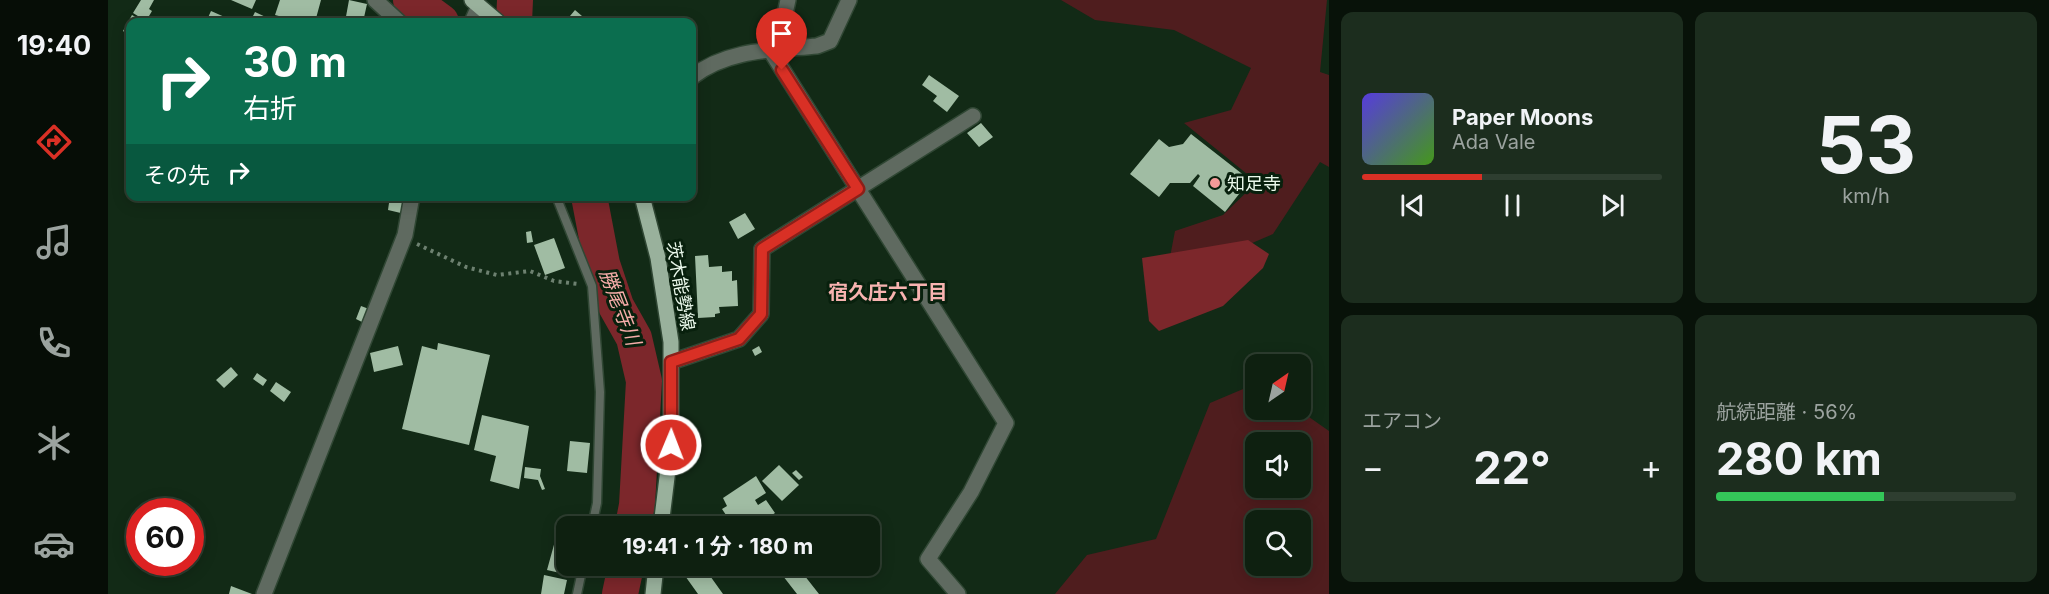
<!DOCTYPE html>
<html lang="ja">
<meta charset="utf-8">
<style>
:root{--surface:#0e2010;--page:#1c2d1e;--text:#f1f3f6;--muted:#9ba39f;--line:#2e3e30;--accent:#d93025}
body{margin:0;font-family:Inter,"Noto Sans JP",sans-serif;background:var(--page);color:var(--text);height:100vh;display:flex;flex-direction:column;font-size:22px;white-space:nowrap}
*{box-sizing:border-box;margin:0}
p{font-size:20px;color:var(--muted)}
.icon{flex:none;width:33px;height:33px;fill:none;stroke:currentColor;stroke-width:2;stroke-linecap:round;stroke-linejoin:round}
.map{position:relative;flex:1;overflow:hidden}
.panel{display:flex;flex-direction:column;gap:12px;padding:12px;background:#081209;width:720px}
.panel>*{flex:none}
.top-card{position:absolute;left:18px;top:18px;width:570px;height:183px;border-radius:12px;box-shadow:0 3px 15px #0003,0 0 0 2px var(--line);background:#0b6e4f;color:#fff;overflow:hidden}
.needle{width:39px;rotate:34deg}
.controls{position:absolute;left:1137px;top:354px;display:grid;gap:12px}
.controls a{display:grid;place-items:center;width:66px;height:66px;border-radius:12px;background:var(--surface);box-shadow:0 3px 15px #0003,0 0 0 2px var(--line);font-size:30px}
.speed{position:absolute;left:18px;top:498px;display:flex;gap:12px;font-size:30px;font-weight:700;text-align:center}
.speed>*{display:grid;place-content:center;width:78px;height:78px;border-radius:50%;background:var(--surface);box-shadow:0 3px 15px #0003,0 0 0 2px var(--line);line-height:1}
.speed .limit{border:9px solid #d22;background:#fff;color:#111}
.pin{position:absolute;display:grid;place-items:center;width:51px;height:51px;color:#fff;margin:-62px -26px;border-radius:50% 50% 50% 0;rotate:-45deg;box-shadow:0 0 6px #0007}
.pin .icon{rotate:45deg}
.me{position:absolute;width:66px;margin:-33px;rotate:1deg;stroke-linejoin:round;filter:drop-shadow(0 0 4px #0008)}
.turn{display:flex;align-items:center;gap:21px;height:126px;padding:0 18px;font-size:27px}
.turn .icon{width:78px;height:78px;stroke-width:2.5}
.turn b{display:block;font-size:42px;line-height:51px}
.then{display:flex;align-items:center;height:57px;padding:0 18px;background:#0003;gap:12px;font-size:22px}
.big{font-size:45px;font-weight:700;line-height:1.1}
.panel .tile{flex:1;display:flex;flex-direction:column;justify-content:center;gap:9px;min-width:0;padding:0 21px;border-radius:12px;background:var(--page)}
.panel .dial{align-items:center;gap:0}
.dial b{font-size:78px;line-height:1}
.song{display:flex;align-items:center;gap:18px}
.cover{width:72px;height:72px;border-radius:9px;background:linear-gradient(135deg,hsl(250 70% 55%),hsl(100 70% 35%))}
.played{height:6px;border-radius:3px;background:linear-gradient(90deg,var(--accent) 40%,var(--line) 40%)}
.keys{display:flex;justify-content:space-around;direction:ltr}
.heat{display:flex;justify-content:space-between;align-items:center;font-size:33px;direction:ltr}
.charge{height:9px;border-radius:4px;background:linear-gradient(90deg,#34c759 56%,var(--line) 0)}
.panel .tiles{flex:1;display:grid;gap:12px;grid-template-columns:repeat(2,1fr)}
.trip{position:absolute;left:448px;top:516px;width:324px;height:60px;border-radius:12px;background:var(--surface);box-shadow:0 3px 15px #0003,0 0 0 2px var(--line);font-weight:700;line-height:60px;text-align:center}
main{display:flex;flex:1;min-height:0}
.tabs{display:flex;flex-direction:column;width:108px;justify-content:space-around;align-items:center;background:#060d06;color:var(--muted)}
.tabs .icon{width:42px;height:42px}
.tabs .active{color:var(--accent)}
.tabs b{font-size:27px;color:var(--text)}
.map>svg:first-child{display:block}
</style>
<main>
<nav class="tabs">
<b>19:40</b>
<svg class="icon active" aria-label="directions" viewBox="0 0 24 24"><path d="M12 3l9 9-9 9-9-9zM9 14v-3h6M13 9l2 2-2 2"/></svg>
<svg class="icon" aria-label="music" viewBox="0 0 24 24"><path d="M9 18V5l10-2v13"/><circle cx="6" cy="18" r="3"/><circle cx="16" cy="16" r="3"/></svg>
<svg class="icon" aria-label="phone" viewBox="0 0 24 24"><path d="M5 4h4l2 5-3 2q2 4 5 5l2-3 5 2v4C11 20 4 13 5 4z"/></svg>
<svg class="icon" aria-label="climate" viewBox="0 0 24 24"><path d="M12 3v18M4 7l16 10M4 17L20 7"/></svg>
<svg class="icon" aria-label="car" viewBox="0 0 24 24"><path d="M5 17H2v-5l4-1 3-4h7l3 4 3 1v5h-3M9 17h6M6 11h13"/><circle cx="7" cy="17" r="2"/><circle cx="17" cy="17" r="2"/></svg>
</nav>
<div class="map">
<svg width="1221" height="594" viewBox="0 0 1221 594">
<rect width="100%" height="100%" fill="#122a16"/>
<path fill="#4f1d1e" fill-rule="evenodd" d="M1219,0L1212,72L1221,75V167L1212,162L1165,234L1086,268L1062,257L1067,231L1115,215L1149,182L1076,123L1123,110L1143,68L1066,30L987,20L953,0Z
M1147,384L1148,410H1191L1221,431V594H947L979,555L1048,539L1102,403ZM1148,442H1192V488H1148ZM1148,520H1192V566H1148Z"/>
<path fill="#7c272b" d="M1140,240L1161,254L1155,268L1115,306L1051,331L1041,321L1034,258Z"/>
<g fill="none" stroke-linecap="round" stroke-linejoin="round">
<path stroke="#7c272b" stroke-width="36" d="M303,0L333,22
M406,22L407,0
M481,196L494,264L508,306L526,338L536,381L529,505L525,526
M512,594L518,566"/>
</g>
<path fill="#a0bca3" d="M33,0H46L41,9L44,11L38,21L25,13Z
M123,0H148L144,9Z
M172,0H213L207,22H194L167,15Z
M241,0L259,4L255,22H237Z
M467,10L481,22H457Z
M103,11L128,22L130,18L140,22H98Z
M147,12L162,19L160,22H142Z
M24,15L35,21L34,22H22V36L15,31Z
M821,75L851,96L839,112L825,101L829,96L814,85Z
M873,123L885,137L871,147L859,133Z
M1083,134L1142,180L1117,212L1085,186L1092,176L1090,174L1082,183H1062L1051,197L1022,174L1051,139L1061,147L1075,144Z
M282,196H299L297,214L280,210Z
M637,213L647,229L630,239L621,222Z
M423,231L425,242L419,243L418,232Z
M446,238L457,268L437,275L426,245Z
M600,255L601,267L614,266V272L624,271V281L629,280L630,306L611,307L612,313L607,314V317L590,318L587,256Z
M253,306L261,309L256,323L248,319Z
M330,343L382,355L361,445L294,429L314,346L329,350Z
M290,346L295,365L266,372L262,353Z
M651,346L654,352L647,356L644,350Z
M123,367L130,375L116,388L108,380Z
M149,373L159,380L155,386L145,379Z
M168,382L183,392L176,402L162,391Z
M374,415L421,426L411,489L382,481L388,456L366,450Z
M462,441L482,443L479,473L459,471Z
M671,465L691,485L674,501L654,481Z
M417,467L433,469L432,476L437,489L434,490L430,480L416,478Z
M688,470L695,477L691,480L684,473Z
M648,476L658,493L647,500L650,505L658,500L667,513L647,526H630L625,519L622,521L614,509L619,506L615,498Z
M447,541L459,544V566H463L461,575L439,570Z
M570,566H595L615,594H590Z
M689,566L711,594H689L675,576Z
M436,575L459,580L456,594H433Z
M123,586L144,594H121Z"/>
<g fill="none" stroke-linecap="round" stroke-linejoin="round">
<g stroke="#304734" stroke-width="11">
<path id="lane" d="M448,196L484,286L492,392L489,503L484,526
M469,594L475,566"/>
</g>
<g stroke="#304734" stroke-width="18">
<path id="street" d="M267,0L291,22
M364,22L371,6
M662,50L898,423L863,492L820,559L850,594
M669,50L680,0
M584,77C619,49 666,50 709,46L722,41L741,0
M563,362L631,339L653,314L654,249L865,116
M156,594L297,235L304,196"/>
</g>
<g stroke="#304734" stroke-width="18">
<path id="primary" d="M364,0L390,22
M534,196L550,258L563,342V445L553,526
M545,594L548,566"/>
</g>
<path stroke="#6d8170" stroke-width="4" stroke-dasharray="3 4.5" stroke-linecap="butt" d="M309,244L358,267L389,275L422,271L446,281L470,284"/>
<use href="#lane" stroke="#5f6a60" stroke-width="8"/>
<use href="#street" stroke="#5f6a60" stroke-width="15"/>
<use href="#primary" stroke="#99b19c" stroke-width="15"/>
</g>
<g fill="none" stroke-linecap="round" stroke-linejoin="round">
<g stroke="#8d1f18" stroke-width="15">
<path id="route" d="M563,445V362L631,339L653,314L654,249L750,189L674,70"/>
</g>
<use href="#route" stroke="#d93025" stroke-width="10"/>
</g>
<circle fill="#f59b99" stroke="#08200d" stroke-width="2" cx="1107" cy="183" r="6"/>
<g text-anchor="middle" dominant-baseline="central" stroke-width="6" stroke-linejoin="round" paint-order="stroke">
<g font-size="18" fill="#eaf8eb" stroke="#08200d" text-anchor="start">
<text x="1119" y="183">知足寺</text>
</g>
<g font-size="18" fill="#eaf8eb" stroke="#08200d">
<text transform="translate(573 286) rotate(80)">茨木能勢線</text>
</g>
<g font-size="20" font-weight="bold" fill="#f7b3b0" stroke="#08200d">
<text x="780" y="292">宿久庄六丁目</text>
</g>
<g font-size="20" font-style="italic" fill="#f6aca9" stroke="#08200d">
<text transform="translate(512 307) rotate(69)">勝尾寺川</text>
</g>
</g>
</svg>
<div class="controls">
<a><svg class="needle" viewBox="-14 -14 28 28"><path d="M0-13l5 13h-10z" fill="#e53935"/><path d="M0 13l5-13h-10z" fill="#9ba39f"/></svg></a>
<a><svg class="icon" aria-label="sound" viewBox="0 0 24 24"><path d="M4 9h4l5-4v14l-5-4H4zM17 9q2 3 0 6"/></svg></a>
<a><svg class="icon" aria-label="search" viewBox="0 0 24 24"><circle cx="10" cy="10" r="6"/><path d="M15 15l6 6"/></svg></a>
</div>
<div class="speed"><div class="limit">60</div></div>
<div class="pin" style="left:674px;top:70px;background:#d93025"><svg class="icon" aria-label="arrive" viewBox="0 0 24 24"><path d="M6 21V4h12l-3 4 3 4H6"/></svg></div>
<svg class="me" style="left:563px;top:445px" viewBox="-20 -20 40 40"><circle r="17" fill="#d93025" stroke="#fff" stroke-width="3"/><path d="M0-11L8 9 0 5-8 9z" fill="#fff"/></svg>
<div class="trip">19:41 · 1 分 · 180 m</div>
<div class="top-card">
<div class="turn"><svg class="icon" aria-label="right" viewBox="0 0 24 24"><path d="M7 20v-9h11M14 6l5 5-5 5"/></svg><div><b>30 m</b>右折</div></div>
<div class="then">その先<svg class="icon" aria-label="right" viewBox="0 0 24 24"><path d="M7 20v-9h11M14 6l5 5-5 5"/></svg></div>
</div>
</div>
<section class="panel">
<div class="tiles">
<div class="tile">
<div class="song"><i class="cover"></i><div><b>Paper Moons</b><p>Ada Vale</p></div></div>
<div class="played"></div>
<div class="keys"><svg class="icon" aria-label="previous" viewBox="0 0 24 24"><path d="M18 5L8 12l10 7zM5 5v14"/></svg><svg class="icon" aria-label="pause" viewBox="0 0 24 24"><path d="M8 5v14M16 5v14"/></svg><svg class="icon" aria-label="next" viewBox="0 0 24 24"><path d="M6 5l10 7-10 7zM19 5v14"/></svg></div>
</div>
<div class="tile dial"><b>53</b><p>km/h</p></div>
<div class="tile"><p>エアコン</p>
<div class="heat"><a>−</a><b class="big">22°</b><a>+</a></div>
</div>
<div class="tile"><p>航続距離 · 56%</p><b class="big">280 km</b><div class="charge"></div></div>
</div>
</section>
</main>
